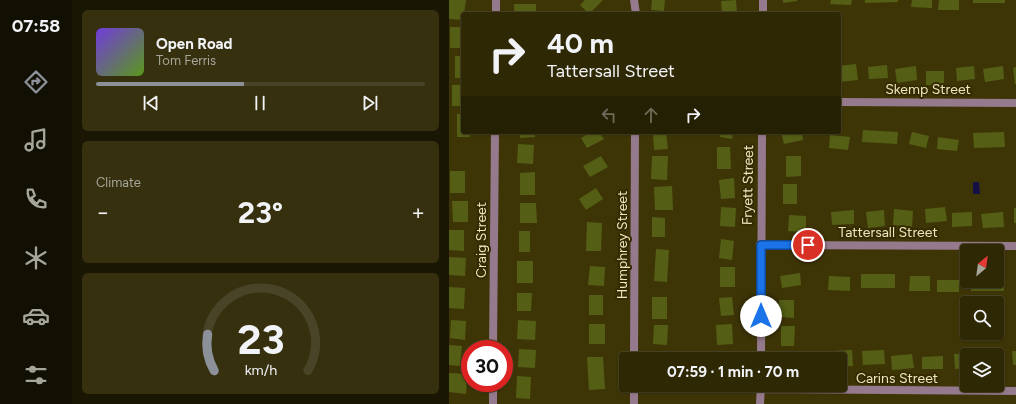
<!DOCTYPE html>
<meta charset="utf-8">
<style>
:root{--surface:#2e2805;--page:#36300f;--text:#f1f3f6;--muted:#a7a69a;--line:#494427;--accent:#8c9099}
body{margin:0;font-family:Figtree,sans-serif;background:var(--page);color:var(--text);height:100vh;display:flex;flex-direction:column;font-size:15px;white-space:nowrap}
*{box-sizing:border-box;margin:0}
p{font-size:13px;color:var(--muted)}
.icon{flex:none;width:22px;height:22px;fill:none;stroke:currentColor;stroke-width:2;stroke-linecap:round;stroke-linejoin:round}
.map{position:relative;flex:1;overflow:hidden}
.side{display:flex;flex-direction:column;gap:10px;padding:10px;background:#191603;width:377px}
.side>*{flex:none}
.banner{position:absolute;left:12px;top:12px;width:380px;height:122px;border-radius:4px;box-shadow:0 1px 3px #0004,0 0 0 1px var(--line);background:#2e2805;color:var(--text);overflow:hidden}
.needle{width:26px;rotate:29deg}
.buttons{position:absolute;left:511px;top:244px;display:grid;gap:8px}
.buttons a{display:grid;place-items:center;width:44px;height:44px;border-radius:4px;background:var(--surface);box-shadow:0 1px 3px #0004,0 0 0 1px var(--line);font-size:20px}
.speed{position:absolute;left:12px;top:340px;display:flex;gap:8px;font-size:20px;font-weight:700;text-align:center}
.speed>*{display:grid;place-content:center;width:52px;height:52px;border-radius:50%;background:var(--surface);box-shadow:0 1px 3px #0004,0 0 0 1px var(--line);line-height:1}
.speed .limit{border:6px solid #d22;background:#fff;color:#111}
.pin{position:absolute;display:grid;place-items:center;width:34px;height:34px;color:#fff;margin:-17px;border:2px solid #fff;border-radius:50%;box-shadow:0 1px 4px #0007}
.me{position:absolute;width:44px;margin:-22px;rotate:0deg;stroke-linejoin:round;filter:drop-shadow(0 0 3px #0008)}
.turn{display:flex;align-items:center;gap:14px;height:84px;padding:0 20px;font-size:18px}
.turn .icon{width:52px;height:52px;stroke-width:2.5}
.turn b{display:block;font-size:28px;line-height:34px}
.lanes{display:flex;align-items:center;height:38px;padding:0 20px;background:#0003;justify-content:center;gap:20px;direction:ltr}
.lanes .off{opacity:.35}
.big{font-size:30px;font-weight:700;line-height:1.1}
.side .card{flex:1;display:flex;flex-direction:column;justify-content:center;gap:6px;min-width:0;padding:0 14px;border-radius:6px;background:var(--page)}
.side .dial{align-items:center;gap:0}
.dial svg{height:104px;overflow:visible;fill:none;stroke:var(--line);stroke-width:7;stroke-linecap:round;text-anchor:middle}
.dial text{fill:var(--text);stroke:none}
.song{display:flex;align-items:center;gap:12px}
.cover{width:48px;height:48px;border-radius:6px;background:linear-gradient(135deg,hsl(260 70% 55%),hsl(90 70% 35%))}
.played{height:4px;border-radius:2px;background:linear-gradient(90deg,var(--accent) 45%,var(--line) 45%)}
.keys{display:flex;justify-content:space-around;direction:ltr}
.heat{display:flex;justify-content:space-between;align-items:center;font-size:22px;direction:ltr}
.trip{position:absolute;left:170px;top:352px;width:228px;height:40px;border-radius:4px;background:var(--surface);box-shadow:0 1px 3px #0004,0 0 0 1px var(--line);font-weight:700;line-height:40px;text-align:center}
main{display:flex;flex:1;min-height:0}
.dock{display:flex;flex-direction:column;width:72px;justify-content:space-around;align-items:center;background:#121002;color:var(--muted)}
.dock .icon{width:28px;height:28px}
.dock .current{color:var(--accent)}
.dock b{font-size:18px;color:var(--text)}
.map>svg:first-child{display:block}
</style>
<main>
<nav class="dock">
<b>07:58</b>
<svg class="icon current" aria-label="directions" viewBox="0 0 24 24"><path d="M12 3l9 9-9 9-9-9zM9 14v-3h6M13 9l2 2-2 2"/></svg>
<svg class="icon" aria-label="music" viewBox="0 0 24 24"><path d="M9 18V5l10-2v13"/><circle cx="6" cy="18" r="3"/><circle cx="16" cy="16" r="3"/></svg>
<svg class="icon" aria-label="phone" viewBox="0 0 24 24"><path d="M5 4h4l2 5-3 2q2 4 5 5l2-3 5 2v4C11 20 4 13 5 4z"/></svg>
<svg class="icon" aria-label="climate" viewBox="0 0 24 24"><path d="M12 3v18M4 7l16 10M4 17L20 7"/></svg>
<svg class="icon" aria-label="car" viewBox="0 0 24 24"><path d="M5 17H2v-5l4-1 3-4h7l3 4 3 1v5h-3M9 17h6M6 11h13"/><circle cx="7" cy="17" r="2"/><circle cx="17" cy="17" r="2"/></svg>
<svg class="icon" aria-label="filters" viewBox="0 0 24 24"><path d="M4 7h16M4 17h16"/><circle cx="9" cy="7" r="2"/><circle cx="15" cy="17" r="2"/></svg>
</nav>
<section class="side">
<div class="card">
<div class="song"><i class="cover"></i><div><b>Open Road</b><p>Tom Ferris</p></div></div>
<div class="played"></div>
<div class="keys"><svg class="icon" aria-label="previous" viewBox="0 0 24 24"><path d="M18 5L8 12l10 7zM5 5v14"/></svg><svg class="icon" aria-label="pause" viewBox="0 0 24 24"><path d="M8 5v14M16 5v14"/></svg><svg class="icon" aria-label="next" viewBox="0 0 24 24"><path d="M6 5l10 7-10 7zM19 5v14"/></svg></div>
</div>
<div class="card"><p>Climate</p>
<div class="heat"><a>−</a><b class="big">23°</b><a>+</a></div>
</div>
<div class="card dial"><svg viewBox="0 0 100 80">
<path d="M14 69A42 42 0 1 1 86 69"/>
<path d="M14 69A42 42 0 0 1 9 41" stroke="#8c9099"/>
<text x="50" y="56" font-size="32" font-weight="700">23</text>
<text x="50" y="72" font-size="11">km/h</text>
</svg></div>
</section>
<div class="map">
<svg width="567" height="404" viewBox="0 0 567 404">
<rect width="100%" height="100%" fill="#3e3507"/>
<path fill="#141046" d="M524,182H530L531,194H524Z"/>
<path fill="#545f15" d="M0,0H17L14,20L0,19Z
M136,0H154L140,14L131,5Z
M203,0H216L215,11L202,10Z
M287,0L288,14H273L272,1Z
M334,0H348V1L334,3Z
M382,0H403L402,5L381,4Z
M416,0H449V2L416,3Z
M463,0H483V8L462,7Z
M490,0H510V10H489Z
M524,0H556V3H524Z
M65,4H87V14H65Z
M1,27H14V48H1Z
M6,56H14V78H6Z
M407,64L409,80L390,82V66Z
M438,65L439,78L420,79L419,67Z
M467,66L468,80L448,83L446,69Z
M525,66L526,79L508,81L507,68Z
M554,66L555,79L536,82L534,69Z
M567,67V84H566L564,68Z
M477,71H495V85H477Z
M3,85H14V106H3Z
M8,114H14V132H21V137H8Z
M414,130L449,132L448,144L413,142Z
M71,132H86V137L71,138Z
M142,132H150L155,139L138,148L132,138Z
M217,132L219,149L205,150L204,133Z
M271,132H284L283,139L271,137Z
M332,132H353L354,140L335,144Z
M463,132L480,136L477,148L460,144Z
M555,132L556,147L525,148L524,133Z
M381,135L401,137L399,150L380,148Z
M489,137L510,140L508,151L488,149Z
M69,144L85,145L84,164L68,163Z
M268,147H281L282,169H268Z
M152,156L159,167L141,177L134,166Z
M203,156H219L218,180L202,179Z
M337,156H352V176L337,177Z
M1,171H16V193H1Z
M86,172V195H71V173Z
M285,178L286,198L272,199L270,180Z
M334,184H348V204H334Z
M223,186L224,210H206L205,187Z
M147,188L154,199L137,210L130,199Z
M3,201H19V222H4Z
M71,203H87L88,223H71Z
M272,207L287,208L286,227L271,226Z
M496,207L498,221L477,223L476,209Z
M565,208H567V223H565Z
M445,209L464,211L463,227L444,225Z
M405,210V224L383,225L382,212Z
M435,210L436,226L419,228L417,212Z
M523,212V226L503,227V213Z
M554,212L555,227L534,228L532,214Z
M340,215L357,216V232L339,231Z
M203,217L216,218V237H203Z
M138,222L153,223L152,251H137Z
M0,230H15V251L0,250Z
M70,231H81V252H70Z
M272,239L285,241L283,260L270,258Z
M207,249L220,250L218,282L205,281Z
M0,257L17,258L16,276L0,275Z
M68,261H84V283H68Z
M141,266L156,267L155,286L139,285Z
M271,267H286V287H271Z
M351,273L352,285L333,288L331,276Z
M412,274H446V288H412Z
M380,276L401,277V291L379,290Z
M461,276H481V291H460Z
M548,277H555V291H522V281H548Z
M488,280H510V292H488Z
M0,287L16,288L15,309L0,308Z
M68,293H83L82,311H68Z
M140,295H154V315H140Z
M203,297H218V319H203Z
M283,297L285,315L272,316L270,298Z
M330,300H345V318L330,317Z
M2,320L17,321L16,340L1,338Z
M69,320L87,321L86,340L68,339Z
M140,324H156V344H140Z
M283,324L284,344L268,345L267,325Z
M205,325H219L218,345L204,344Z
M332,326H346L345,346H332Z
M0,345L13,346L11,366L0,365Z
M70,349L87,350L86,368L69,367Z
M403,350L404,366L391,367V359H385L384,351Z
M435,350L436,364L414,365L413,351Z
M563,351H567V365H564Z
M333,352L352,354V359H333Z
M551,352L553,367H548V355L537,354Z
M206,353L218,359H203Z
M523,353V355H518V368L506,369L505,354Z
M463,354L465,368L443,370L442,356Z
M494,356V369H473V357Z
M138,357H154L156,389L140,390Z
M263,357H285L286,359H263Z
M0,373L18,374L17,394L0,392Z
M68,376L82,377L81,399L67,398Z"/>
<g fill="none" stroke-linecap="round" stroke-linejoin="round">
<path stroke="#95798c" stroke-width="8" d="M185,0L187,14
M47,14V0
M314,14V0
M390,102L567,103
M311,245L567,246
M44,349L46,132
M185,359L186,132
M312,359L313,132
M185,388L567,391
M44,404V383
M185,404V385
M311,404L312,385"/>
</g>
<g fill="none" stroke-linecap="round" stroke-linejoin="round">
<g stroke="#114b97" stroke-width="10">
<path id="route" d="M312,316V245H359"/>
</g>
<use href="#route" stroke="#1a73e8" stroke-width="7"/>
</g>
<g text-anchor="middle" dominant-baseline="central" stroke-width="4" stroke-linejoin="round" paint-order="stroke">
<g font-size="14" fill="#ede5bd" stroke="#342b00">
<text x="479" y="89">Skemp Street</text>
<text transform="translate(299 185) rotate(-89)">Fryett Street</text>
<text x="439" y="232">Tattersall Street</text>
<text transform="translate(32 240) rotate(-90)">Craig Street</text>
<text transform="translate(173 245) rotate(-90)">Humphrey Street</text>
<text x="448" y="378">Carins Street</text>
</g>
</g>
</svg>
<div class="buttons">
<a><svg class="needle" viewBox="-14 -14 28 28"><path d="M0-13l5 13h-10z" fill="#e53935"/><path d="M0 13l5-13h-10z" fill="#a7a69a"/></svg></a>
<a><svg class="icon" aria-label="search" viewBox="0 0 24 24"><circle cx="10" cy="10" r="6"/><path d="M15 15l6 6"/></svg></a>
<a><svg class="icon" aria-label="layers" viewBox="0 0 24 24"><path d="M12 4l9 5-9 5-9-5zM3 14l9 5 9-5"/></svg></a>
</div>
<div class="speed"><div class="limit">30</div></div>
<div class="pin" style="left:359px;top:245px;background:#d93025"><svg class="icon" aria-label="arrive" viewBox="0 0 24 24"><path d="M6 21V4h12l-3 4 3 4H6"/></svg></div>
<svg class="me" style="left:312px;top:316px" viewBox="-20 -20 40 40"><circle r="19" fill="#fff"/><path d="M0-13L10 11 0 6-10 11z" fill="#1a73e8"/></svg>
<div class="trip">07:59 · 1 min · 70 m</div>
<div class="banner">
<div class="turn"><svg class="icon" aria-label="right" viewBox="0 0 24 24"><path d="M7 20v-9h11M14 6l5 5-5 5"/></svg><div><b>40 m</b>Tattersall Street</div></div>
<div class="lanes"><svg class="icon off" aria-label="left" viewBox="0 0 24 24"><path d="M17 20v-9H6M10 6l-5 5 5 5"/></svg><svg class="icon off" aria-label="ahead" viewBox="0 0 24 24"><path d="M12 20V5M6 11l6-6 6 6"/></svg><svg class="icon" aria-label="right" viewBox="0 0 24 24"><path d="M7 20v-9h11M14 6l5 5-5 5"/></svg></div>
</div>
</div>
</main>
